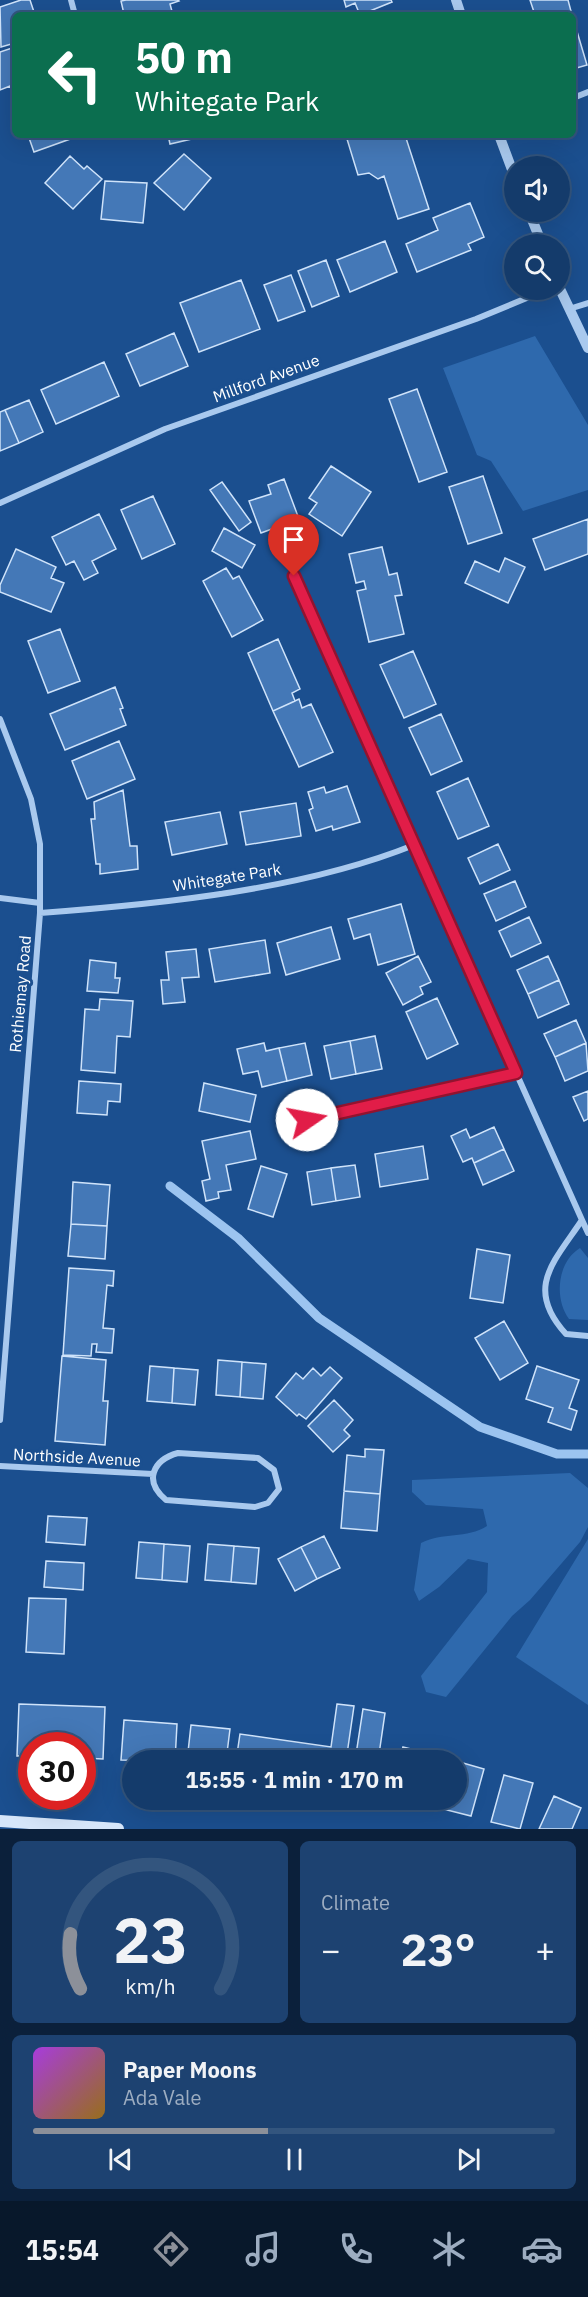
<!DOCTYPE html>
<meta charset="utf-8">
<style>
:root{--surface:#143b6b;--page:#1d4271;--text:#f1f3f6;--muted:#9dadc1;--line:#33557e;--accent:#8c9099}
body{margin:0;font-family:"IBM Plex Sans",sans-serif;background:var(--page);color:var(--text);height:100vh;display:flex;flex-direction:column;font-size:22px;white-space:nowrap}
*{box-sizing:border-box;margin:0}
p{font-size:20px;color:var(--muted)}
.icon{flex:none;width:33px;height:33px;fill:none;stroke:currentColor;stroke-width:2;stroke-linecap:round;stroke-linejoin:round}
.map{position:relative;height:1829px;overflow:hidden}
.drawer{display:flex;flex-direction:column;gap:12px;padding:12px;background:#0b203b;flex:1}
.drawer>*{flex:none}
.guide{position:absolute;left:12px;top:12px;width:564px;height:126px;border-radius:9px;box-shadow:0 6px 24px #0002,0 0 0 2px var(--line);background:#0b6e4f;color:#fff;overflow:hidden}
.controls{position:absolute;left:504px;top:156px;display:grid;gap:12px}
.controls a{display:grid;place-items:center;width:66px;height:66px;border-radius:50%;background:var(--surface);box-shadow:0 6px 24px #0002,0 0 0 2px var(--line);font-size:30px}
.speed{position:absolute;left:18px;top:1732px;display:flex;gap:12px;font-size:30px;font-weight:700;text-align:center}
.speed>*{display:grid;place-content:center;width:78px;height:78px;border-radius:50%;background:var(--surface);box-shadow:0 6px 24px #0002,0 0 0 2px var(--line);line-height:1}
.speed .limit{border:9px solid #d22;background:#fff;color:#111}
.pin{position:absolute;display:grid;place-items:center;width:51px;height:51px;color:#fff;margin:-62px -26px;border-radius:50% 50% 50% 0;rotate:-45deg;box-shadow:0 0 6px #0007}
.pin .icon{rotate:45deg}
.me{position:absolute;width:66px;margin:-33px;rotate:78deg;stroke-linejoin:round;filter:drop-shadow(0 0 4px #0008)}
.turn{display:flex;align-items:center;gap:21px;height:126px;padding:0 24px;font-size:27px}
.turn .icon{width:78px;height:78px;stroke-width:2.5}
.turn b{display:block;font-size:42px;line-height:51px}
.big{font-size:45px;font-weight:800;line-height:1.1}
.drawer .card{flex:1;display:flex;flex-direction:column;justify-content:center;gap:9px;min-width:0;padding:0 21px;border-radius:9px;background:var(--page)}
.drawer .dial{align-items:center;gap:0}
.dial svg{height:156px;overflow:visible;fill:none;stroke:var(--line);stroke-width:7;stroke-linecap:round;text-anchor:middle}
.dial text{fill:var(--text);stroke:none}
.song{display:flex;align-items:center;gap:18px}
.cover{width:72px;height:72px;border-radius:9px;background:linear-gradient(135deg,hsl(280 70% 55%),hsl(40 70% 35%))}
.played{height:6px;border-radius:3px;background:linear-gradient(90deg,var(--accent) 45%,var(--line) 45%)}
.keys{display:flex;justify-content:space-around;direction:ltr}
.heat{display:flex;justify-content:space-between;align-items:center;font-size:33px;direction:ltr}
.drawer .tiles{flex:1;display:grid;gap:12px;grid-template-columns:1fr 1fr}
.card:last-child{grid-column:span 2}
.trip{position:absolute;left:122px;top:1750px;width:345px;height:60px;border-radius:30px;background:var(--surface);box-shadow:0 6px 24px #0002,0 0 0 2px var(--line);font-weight:800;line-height:60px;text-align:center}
.tab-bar{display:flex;height:96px;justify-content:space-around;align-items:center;background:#08182b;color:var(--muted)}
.tab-bar .icon{width:42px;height:42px}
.tab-bar .selected{color:var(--accent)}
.tab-bar b{font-size:27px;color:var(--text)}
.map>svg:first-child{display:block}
</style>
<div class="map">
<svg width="588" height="1829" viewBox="0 0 588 1829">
<rect width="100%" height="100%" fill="#1b4f8f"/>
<path fill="#2e69ad" d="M535,336L588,425V490L523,511L491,461L477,455L443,368Z
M580,1248L588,1258V1320L569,1319C554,1299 557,1262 580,1248Z
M570,1473L588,1488V1527L580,1542L530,1600L512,1616L446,1697L426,1692L421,1676L487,1592L488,1563L468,1559L439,1587L419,1601L414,1590L421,1543C442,1532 467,1539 487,1526L483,1509L426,1505L412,1492V1480Z
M588,1539V1705L516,1657Z"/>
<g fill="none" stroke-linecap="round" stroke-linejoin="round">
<path stroke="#9cc4f0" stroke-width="9" d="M170,1186L238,1238L319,1318L480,1427L557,1454H588"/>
</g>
<path fill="#4478b7" stroke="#cfe3fa" stroke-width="1.5" d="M21,0H30L35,15H15V43L1,47L0,7Z
M126,0H178L179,1L170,4L173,15H121L124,14L121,1Z
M344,0H391L392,2L360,15L355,3L346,7Z
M530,0H568L572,15H535Z
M573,18L587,65L573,69Z
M15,47V101L10,86L0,90V52Z
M28,135H71L73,138L34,152Z
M168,135H209L170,144Z
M360,135H405L429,209L398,219L384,176L378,179L369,173L358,175L347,139Z
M184,154L211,178L184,210L154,183Z
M70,156L84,169L87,166L102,179L73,209L45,183Z
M105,181L147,183L143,223L101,219Z
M470,203L484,237L468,244L471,250L417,272L406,244L438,230L433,218Z
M385,241L397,272L350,292L337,260Z
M326,260L339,296L312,307L298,271Z
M291,275L305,311L278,321L264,285Z
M241,280L260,329L199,352L180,303Z
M174,333L188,366L140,386L126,354Z
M104,362L119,396L56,424L41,390Z
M417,389L447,472L419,482L389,399Z
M29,400L43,432L19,443L5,410Z
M5,410L19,443L0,451V412Z
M331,466L371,492L342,536L309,514L317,503L309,498Z
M483,476L502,533L468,544L449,487Z
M284,479L299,519L261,533L249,501L271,494L268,485Z
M222,482L251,522L239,531L210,490Z
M153,496L175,544L142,559L121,510Z
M99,514L116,549L92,561L98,573L84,580L74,561L66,565L52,537Z
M588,519V554L545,570L533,539Z
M224,528L255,545L242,568L212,551Z
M382,547L389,575L397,573L402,595L395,596L404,634L369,642L357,591L366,589L364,581L356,583L349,554Z
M16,549L56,567L51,578L64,583L51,612L0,592V585Z
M505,558L525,567L508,603L465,583L475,561L499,572Z
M226,568L233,579L239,576L263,620L232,637L203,581Z
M60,629L80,681L48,693L28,641Z
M278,639L300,689L292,693L295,701L273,711L248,653Z
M413,651L436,704L404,718L380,665Z
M115,687L123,708L120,709L126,725L65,750L50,714Z
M299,699L302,708L311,704L333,752L299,767L273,711Z
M441,714L462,761L431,775L409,728Z
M119,741L135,779L87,799L72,761Z
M468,778L489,826L458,839L437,792Z
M347,786L360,822L333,830L332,826L316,831L309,810L313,808L308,792L324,787L326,793Z
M123,790L130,846H137L138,869L100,874V864H96L91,819H95L94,802Z
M296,803L301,836L246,845L240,812Z
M220,812L227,844L172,855L165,822Z
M498,844L510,870L480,884L468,858Z
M515,881L526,907L496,921L484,894Z
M401,904L415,954L378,965L370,934L354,939L348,919Z
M529,917L541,943L511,957L499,931Z
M331,927L340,959L286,975L277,943Z
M265,940L270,973L215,982L209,949Z
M196,949L199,977L182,978L185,1002L163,1004L161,980H169L166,952Z
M418,956L431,982L420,987L423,994L403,1005L386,973Z
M548,956L559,980L528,994L517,970Z
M90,960L116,963L115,978H120L118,993L87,991Z
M559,980L569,1004L538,1018L528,994Z
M437,998L458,1044L427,1059L406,1012Z
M100,999L133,1001L130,1037L117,1036L115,1073L81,1070L85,1009L99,1010Z
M576,1020L586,1043L555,1057L544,1034Z
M375,1036L382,1069L356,1074L350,1041Z
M350,1041L356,1074L331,1079L324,1046Z
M264,1043L266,1051L279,1048L287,1081L262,1087L258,1071L243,1074L237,1049Z
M305,1043L312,1075L287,1081L279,1048Z
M586,1043L588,1071L565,1081L555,1057Z
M79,1081L121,1084L120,1102L108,1101L107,1115L77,1113Z
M204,1083L256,1095L250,1122L199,1111Z
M588,1091V1119L584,1121L573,1097Z
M494,1127L504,1149L474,1163L472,1158L463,1162L451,1136L466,1129L470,1138Z
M250,1131L256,1159L226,1165L231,1190L218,1192L219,1198L206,1201L202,1181L210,1179L202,1141Z
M423,1146L428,1179L380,1187L375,1154Z
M504,1149L514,1171L483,1185L474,1163Z
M355,1165L360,1197L336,1201L331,1168Z
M261,1166L287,1174L273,1217L248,1209Z
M331,1168L336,1201L312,1205L307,1172Z
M73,1182L110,1185L107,1226L71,1224Z
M71,1224L107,1226L105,1259L68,1256Z
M477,1249L510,1255L503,1303L470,1298Z
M69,1268L114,1271L113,1286L107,1285L103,1328L114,1329L112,1353L96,1352L97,1344H92L91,1356L63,1355Z
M504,1321L528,1363L500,1380L475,1338Z
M62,1356L106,1360L103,1401H108L105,1445L55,1441Z
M218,1360L242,1362L240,1397L216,1395Z
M242,1362L266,1364L263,1399L240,1397Z
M150,1366L174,1368L172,1403L147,1401Z
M537,1366L579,1380L569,1408L577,1411L571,1430L548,1422L553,1408L526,1399Z
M330,1367L342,1378L306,1419L299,1414L297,1416L276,1397L296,1373L303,1379L313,1368L321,1376Z
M174,1368L198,1370L195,1405L172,1403Z
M334,1400L353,1420L344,1430L350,1436L333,1452L308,1426Z
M365,1449L384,1450L380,1494L344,1491L347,1455L365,1457Z
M344,1491L380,1494L377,1531L341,1528Z
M48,1516L87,1518L85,1545L46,1542Z
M324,1536L340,1568L317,1579L301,1547Z
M139,1542L164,1544L162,1580L136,1578Z
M164,1544L190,1546L187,1582L162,1580Z
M208,1544L234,1546L231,1582L205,1580Z
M234,1546L259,1548L256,1584L231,1582Z
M301,1547L317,1579L295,1591L278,1559Z
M46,1561L84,1563L83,1590L44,1587Z
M29,1598L66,1599L64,1654L26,1652Z
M19,1704L105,1707L103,1759L82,1758V1746H32V1756H17Z
M337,1704L354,1706L346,1761H236L240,1734L331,1747Z
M363,1709L385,1713L378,1761H355Z
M124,1720L177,1724L175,1761L121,1760Z
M191,1725L230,1729L226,1761H187Z
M403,1747L431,1754L429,1761H399Z
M456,1761L484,1769L471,1816L443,1809L445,1800H456Z
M504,1775L533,1783L520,1829L491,1822Z
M554,1796L581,1808L572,1829H539Z"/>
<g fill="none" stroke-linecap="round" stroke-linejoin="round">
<path stroke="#a9c9ee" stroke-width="6" d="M71,0L75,15
M573,98L588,92
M569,309L588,303
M0,503L165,429L476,319L546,290
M294,576L582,1220
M0,719L31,799L40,844V913L0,1420
M0,898L40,903
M40,913C161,904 302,890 414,845
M307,1120L516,1073
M588,1233L582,1220C554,1262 524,1288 566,1334L588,1336
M178,1453L258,1458L274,1470L279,1489L268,1503L255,1507L166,1500C143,1481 153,1460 178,1453Z
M0,1466L153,1474"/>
<path stroke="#a9c9ee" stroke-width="10" d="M456,0L461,15
M499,135L514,175
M529,212L542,244
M560,289L588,348"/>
<path stroke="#d6e6fa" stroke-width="12" d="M0,1821L118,1829"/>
</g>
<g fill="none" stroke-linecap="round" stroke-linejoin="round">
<g stroke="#92132f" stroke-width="15">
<path id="route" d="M294,576L516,1073L307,1120"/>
</g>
<use href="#route" stroke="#e11d48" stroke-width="10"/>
</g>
<g text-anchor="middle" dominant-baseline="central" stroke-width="6" stroke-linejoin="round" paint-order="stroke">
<g font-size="16" fill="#fff" stroke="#1b4f8f">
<text transform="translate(266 378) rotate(-20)">Millford Avenue</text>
<text transform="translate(227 877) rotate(-9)">Whitegate Park</text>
<text transform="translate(20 994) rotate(-85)">Rothiemay Road</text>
<text transform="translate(77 1457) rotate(3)">Northside Avenue</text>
</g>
</g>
</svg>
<div class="controls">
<a><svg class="icon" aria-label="sound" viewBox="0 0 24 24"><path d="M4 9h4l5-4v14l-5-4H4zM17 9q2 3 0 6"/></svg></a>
<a><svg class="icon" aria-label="search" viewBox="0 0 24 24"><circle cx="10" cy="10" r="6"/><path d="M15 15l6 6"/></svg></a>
</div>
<div class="speed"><div class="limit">30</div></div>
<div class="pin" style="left:294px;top:576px;background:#d93025"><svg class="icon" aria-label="arrive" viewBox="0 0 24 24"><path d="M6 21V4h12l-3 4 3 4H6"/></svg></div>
<svg class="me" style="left:307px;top:1120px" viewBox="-20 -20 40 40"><circle r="19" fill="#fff"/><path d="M0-13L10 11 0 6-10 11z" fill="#e11d48"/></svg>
<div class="trip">15:55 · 1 min · 170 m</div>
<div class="guide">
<div class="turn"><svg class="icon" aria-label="left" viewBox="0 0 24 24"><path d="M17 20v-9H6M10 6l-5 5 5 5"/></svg><div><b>50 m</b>Whitegate Park</div></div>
</div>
</div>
<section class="drawer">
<div class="tiles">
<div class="card dial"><svg viewBox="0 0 100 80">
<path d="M14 69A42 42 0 1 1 86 69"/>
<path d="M14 69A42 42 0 0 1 9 41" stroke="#8c9099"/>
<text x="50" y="56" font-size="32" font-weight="700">23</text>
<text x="50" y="72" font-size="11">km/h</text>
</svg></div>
<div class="card"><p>Climate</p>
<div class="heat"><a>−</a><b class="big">23°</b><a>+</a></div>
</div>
<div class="card">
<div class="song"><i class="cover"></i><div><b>Paper Moons</b><p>Ada Vale</p></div></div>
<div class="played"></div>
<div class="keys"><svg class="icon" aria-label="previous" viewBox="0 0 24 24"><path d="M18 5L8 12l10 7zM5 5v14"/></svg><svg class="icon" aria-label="pause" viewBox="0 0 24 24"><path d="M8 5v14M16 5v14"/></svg><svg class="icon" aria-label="next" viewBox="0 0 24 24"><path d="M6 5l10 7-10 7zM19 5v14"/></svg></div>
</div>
</div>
</section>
<nav class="tab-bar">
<b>15:54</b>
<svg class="icon selected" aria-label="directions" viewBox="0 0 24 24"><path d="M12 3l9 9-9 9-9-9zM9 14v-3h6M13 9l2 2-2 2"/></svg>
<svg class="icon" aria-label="music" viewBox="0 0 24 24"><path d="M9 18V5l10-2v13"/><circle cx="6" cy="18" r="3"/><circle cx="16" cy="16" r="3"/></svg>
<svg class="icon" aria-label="phone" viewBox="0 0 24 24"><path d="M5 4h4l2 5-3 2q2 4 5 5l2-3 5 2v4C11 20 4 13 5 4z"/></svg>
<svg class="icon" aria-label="climate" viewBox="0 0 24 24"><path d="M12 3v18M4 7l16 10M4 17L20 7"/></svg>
<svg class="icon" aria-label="car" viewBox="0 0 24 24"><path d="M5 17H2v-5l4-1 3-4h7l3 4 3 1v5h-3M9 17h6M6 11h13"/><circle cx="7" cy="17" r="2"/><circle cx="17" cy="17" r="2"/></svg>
</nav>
